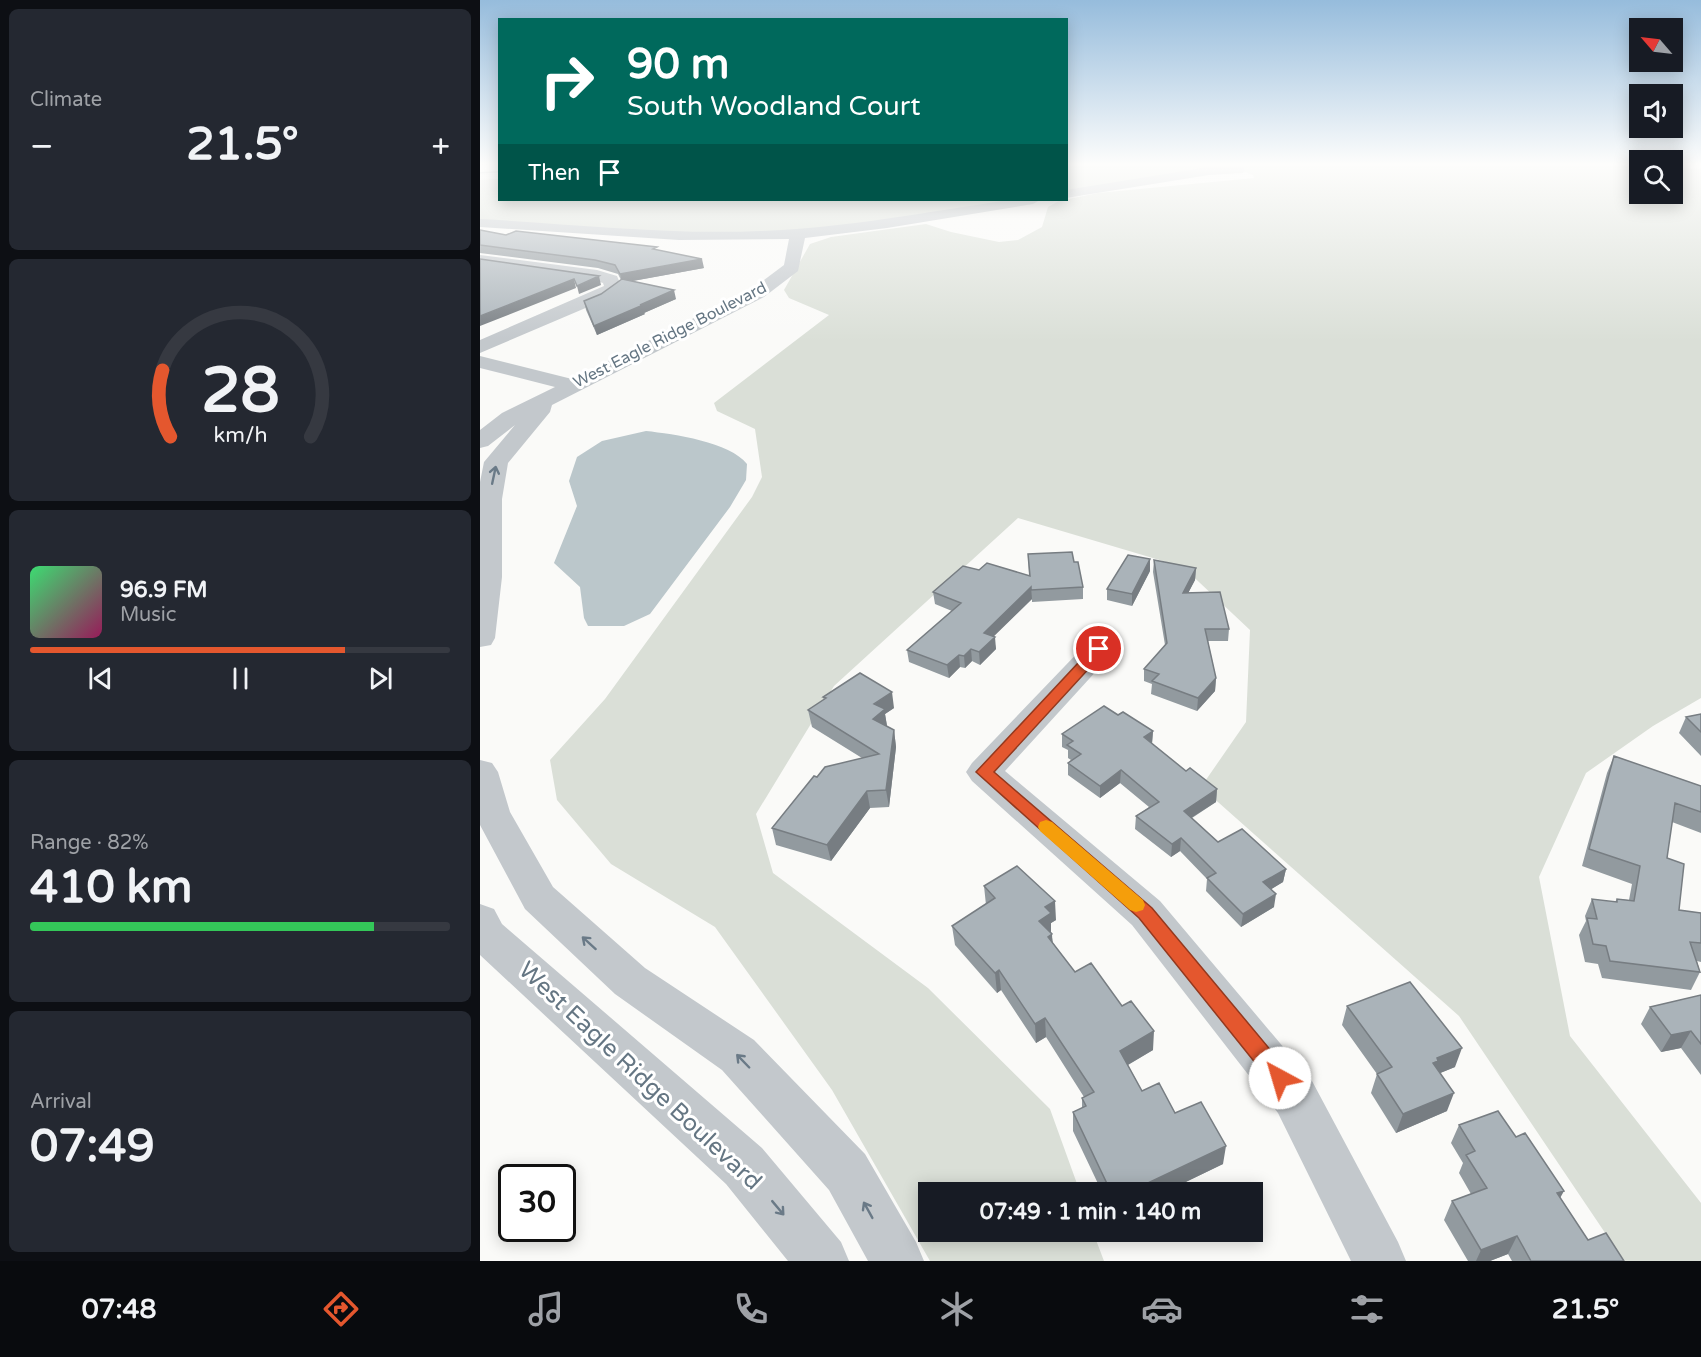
<!DOCTYPE html>
<meta charset="utf-8">
<style>
:root{--surface:#171b24;--page:#242831;--text:#f1f3f6;--muted:#9ea1a6;--line:#363941;--accent:#e4572e}
body{margin:0;font-family:"Varela Round",sans-serif;background:var(--page);color:var(--text);height:100vh;display:flex;flex-direction:column;font-size:22px;white-space:nowrap}
*{box-sizing:border-box;margin:0}
p{font-size:20px;color:var(--muted)}
.icon{flex:none;width:33px;height:33px;fill:none;stroke:currentColor;stroke-width:2;stroke-linecap:round;stroke-linejoin:round}
.map{position:relative;flex:1;overflow:hidden}
.details{display:flex;flex-direction:column;gap:9px;padding:9px;background:#0d0f14;width:480px}
.details>*{flex:none}
.top-card{position:absolute;left:18px;top:18px;width:570px;height:183px;border-radius:0px;box-shadow:0 3px 15px #0003;background:#00695c;color:#fff;overflow:hidden}
.needle{width:39px;rotate:298deg}
.fabs{position:absolute;left:1149px;top:18px;display:grid;gap:12px}
.fabs a{display:grid;place-items:center;width:54px;height:54px;border-radius:0px;background:var(--surface);box-shadow:0 3px 15px #0003;font-size:30px}
.speed{position:absolute;left:18px;top:1164px;display:flex;gap:12px;font-size:30px;font-weight:700;text-align:center}
.speed>*{display:grid;place-content:center;width:78px;height:78px;border-radius:50%;background:var(--surface);box-shadow:0 3px 15px #0003;line-height:1}
.speed .limit{border:3px solid #111;border-radius:9px;background:#fff;color:#111}
.pin{position:absolute;display:grid;place-items:center;width:51px;height:51px;color:#fff;margin:-26px;border:3px solid #fff;border-radius:50%;box-shadow:0 2px 6px #0007}
.me{position:absolute;width:66px;margin:-33px;rotate:321deg;stroke-linejoin:round;filter:drop-shadow(0 0 4px #0008)}
.turn{display:flex;align-items:center;gap:21px;height:126px;padding:0 30px;font-size:27px}
.turn .icon{width:78px;height:78px;stroke-width:2.5}
.turn b{display:block;font-size:42px;line-height:51px}
.then{display:flex;align-items:center;height:57px;padding:0 30px;background:#0003;gap:12px;font-size:22px}
.big{font-size:45px;font-weight:700;line-height:1.1}
.details .card{flex:1;display:flex;flex-direction:column;justify-content:center;gap:9px;min-width:0;padding:0 21px;border-radius:9px;background:var(--page)}
.details .dial{align-items:center;gap:0}
.dial svg{height:156px;overflow:visible;fill:none;stroke:var(--line);stroke-width:7;stroke-linecap:round;text-anchor:middle}
.dial text{fill:var(--text);stroke:none}
.song{display:flex;align-items:center;gap:18px}
.cover{width:72px;height:72px;border-radius:9px;background:linear-gradient(135deg,hsl(140 70% 55%),hsl(330 70% 35%))}
.played{height:6px;border-radius:3px;background:linear-gradient(90deg,var(--accent) 75%,var(--line) 75%)}
.keys{display:flex;justify-content:space-around;direction:ltr}
.heat{display:flex;justify-content:space-between;align-items:center;font-size:33px;direction:ltr}
.charge{height:9px;border-radius:4px;background:linear-gradient(90deg,#34c759 82%,var(--line) 0)}
.trip{position:absolute;left:438px;top:1182px;width:345px;height:60px;border-radius:0px;background:var(--surface);box-shadow:0 3px 15px #0003;font-weight:700;line-height:60px;text-align:center}
.tab-bar{display:flex;height:96px;justify-content:space-around;align-items:center;background:#090b0e;color:var(--muted)}
.tab-bar .icon{width:42px;height:42px}
.tab-bar .selected{color:var(--accent)}
.tab-bar b{font-size:27px;color:var(--text)}
main{display:flex;flex:1;min-height:0}
.map>svg:first-child{display:block}
</style>
<main>
<section class="details">
<div class="card"><p>Climate</p>
<div class="heat"><a>−</a><b class="big">21.5°</b><a>+</a></div>
</div>
<div class="card dial"><svg viewBox="0 0 100 80">
<path d="M14 69A42 42 0 1 1 86 69"/>
<path d="M14 69A42 42 0 0 1 10 35" stroke="#e4572e"/>
<text x="50" y="56" font-size="32" font-weight="700">28</text>
<text x="50" y="72" font-size="11">km/h</text>
</svg></div>
<div class="card">
<div class="song"><i class="cover"></i><div><b>96.9 FM</b><p>Music</p></div></div>
<div class="played"></div>
<div class="keys"><svg class="icon" aria-label="previous" viewBox="0 0 24 24"><path d="M18 5L8 12l10 7zM5 5v14"/></svg><svg class="icon" aria-label="pause" viewBox="0 0 24 24"><path d="M8 5v14M16 5v14"/></svg><svg class="icon" aria-label="next" viewBox="0 0 24 24"><path d="M6 5l10 7-10 7zM19 5v14"/></svg></div>
</div>
<div class="card"><p>Range · 82%</p><b class="big">410 km</b><div class="charge"></div></div>
<div class="card"><p>Arrival</p><b class="big">07:49</b></div>
</section>
<div class="map">
<svg width="1221" height="1261" viewBox="0 0 1221 1261">
<rect width="100%" height="100%" fill="#fafaf8"/>
<path fill="#dadfd7" d="M587,165L1159,166L1160,194H1192L1193,168L1221,169V698L1173,726L1106,773L1059,877L1090,1036L1221,1203V1261H1144L979,1016L721,787L766,722L770,630L703,567L538,518L354,686L276,814L293,873L448,988L570,1109L600,1192H448V1232H613L624,1261H450L352,1090L235,927L131,864L77,800L70,760L125,699L272,497L282,477L275,429L237,411L234,403L349,315L309,298L304,290L330,244L351,237L446,224L471,232L519,242L538,240L562,227L568,207L579,201L618,193L774,178L773,175L752,167L587,191Z
M19,179L20,200H535C451,214 367,229 282,233C188,238 93,226 0,221V180Z"/>
<path fill="#bbc7cb" d="M166,431C194,434 250,442 267,464L266,480L250,507L170,614L144,626H108L104,618L100,587L74,563L97,506L89,481L97,457L122,441Z"/>
<g fill="none" stroke-linecap="round" stroke-linejoin="round">
<g stroke="#b4b9bd" stroke-width="3">
<path id="highway" d="M0,165H20V171L0,172Z"/>
</g>
<path fill="#c3c8cc" fill-rule="evenodd" d="M758,166L763,167L765,170L763,173L729,175L586,198V190L729,167Z
M529,200H560L553,204L407,228L325,238L318,271L284,297L72,405L70,412L28,463L22,499V577L15,638L11,645L0,647V482L4,462L35,425L8,446L0,448V430L22,413L75,387L0,368V356L92,379L272,289L304,265L309,239L199,240L0,227V219C94,224 188,235 281,231C365,228 447,212 529,200Z
M0,255L117,270L137,276L142,288L122,301L0,353V340L124,286L123,283L114,280L0,265Z
M619,640L630,642L634,649L630,656L525,771L680,901L832,1081L918,1242L926,1261H871L798,1113L652,925L492,781L486,772L492,763L608,642Z
M0,760L12,763L18,772L30,812L73,887L165,968L274,1040L385,1154L436,1242L444,1261H388L349,1190L242,1070L135,994L45,909L0,825Z
M0,904L14,909L22,924L282,1148L361,1242L369,1261H308L246,1184L0,955Z"/>
<use href="#highway" fill="#fff" fill-rule="evenodd"/>
</g>
<path fill="#929a9f" d="M0,230L26,235L178,250L224,268L152,281L196,299L164,313L165,314L117,335L106,310L104,301L121,294L141,280L138,274L118,268L0,253Z
M548,554L594,562L603,587V599L552,602V599L513,636L516,649L500,665L492,661L485,668L480,667L469,678L429,662L427,650L472,611L455,604L453,592L499,570L549,576Z
M674,560L716,568L715,580L708,593L749,629L748,641H728L736,678L735,691L717,711L671,694L672,684L664,681V669L685,645L673,572Z
M670,571L652,606L627,600V589Z
M343,697L414,708L405,714L407,726H406L414,730L416,747L409,807L390,808L351,861L296,845L292,828L337,777L382,758L332,727L328,710L344,700Z
M1221,714V756L1199,733L1206,717Z
M638,715L673,731L672,744L706,771L737,789L736,802L712,818L738,842L806,869L803,882L791,889L794,907L761,927L726,891L727,879L700,851L691,857L655,829L656,816L669,807L640,783L620,798L588,775V763L591,760L588,758V750L582,747V734Z
M1134,756L1221,786V833L1192,822L1187,858L1199,910L1221,913V962L1217,961L1220,972L1211,990L1122,978L1118,964L1105,962L1099,935L1106,921L1105,916L1112,899L1135,902L1137,899L1149,900L1152,884L1102,866L1127,773Z
M504,886L576,920L571,923V932L573,943L595,972L673,1050L648,1065L662,1091L695,1113L743,1164L685,1192H622L593,1131V1112L602,1108V1098L604,1097L566,1037L556,1043L521,990L517,993L475,945L472,926L506,905Z
M1221,995V1075L1201,1048L1181,1052L1161,1024L1170,1007Z
M867,1006L975,1067L960,1073L967,1111L916,1133L891,1093L897,1074L862,1025Z
M979,1125L1036,1137L1080,1197L1108,1240L1144,1261H1032L1028,1254L1010,1261H988L964,1220L972,1201L991,1194L979,1173L983,1163L971,1143Z"/>
<path fill="#777d82" d="M222,259L224,268L142,283L140,274Z
M119,276L121,285L99,294L97,286Z
M94,279L96,288L0,326V316Z
M194,290L196,299L164,313L165,314L117,335L114,326Z
M670,559V571L652,606V594Z
M716,568L715,580L702,605L703,593Z
M551,587L552,599L505,645L504,633Z
M515,637L516,649L500,665L499,652Z
M491,649L492,661L485,668L484,656Z
M479,655L480,667L469,678L467,665Z
M736,678L735,691L717,711L718,698Z
M412,692L414,708L405,714L407,726L396,735L393,719L394,704Z
M414,730L416,747L409,807L406,790Z
M673,731L672,743L663,750L664,737Z
M641,770L640,783L620,798V786Z
M737,789L736,802L703,823L704,811Z
M387,791L390,808L351,861L347,845Z
M701,838L700,851L691,857L692,844Z
M806,869L803,882L782,895L783,882Z
M796,894L794,907L761,927L763,914Z
M575,901L576,920L571,923V932L560,940L559,921L565,907Z
M572,934L573,953L568,937Z
M519,970L521,990L517,993L515,973Z
M565,1018L566,1037L556,1043L555,1024Z
M674,1031L673,1050L639,1070L640,1051Z
M1211,1031L1201,1048L1181,1052L1191,1035Z
M982,1048L975,1067L953,1076V1063L957,1058Z
M974,1093L967,1111L916,1133L923,1114Z
M746,1146L743,1164L685,1192H649Z
M1084,1191L1074,1209L1077,1193Z
M1037,1236L1028,1254L1010,1261H996L1001,1250Z"/>
<path fill="#aab3b9" stroke="#777d82" stroke-width="1.5" d="M0,230L26,235L36,231L177,247L173,249L222,259L140,274L135,265L115,260L0,245Z
M0,259L119,276L97,286L94,279L0,316Z
M142,279L194,290L160,305H163L114,326L104,301L121,294Z
M592,552L594,562H598L603,587L551,590V587L504,633L515,637L499,652L491,649L484,656L479,655L467,665L427,650L481,603L453,592L483,566L499,570L507,563L550,576L548,554Z
M648,555L670,559L652,594L627,589Z
M674,560L716,568L703,593L740,592L749,629H725L736,678L718,698L672,681L679,674L664,669L687,643Z
M380,673L412,692L394,704L405,709L393,719L414,730L406,790L387,791L347,845L292,828L334,776L337,777L345,767L399,754L328,710L346,698L343,697Z
M624,706L638,715L643,712L673,731L664,737L706,771L710,768L737,789L704,811L738,842L762,829L806,869L783,882L796,894L763,914L727,878L736,873L701,838L692,844L656,816L679,802L641,770L620,786L588,763L601,754L587,745L593,741L582,734Z
M1221,714V732L1206,717Z
M1134,756L1221,786V812L1195,803L1187,858L1204,864L1199,910L1221,913V943L1210,942L1220,972L1130,961L1126,946L1113,944L1107,918L1117,919L1112,899L1137,902V899L1154,901L1160,866L1109,849Z
M537,866L575,901L565,907L571,913L559,921L572,934L568,937L595,972L611,963L642,1006L651,1001L674,1031L640,1051L662,1091L679,1083L695,1113L721,1102L746,1146L649,1192H631L593,1112L606,1106L602,1098L614,1092L565,1018L555,1024L519,970L515,973L472,926L515,898L504,886Z
M930,982L982,1048L957,1058L958,1061L953,1063L974,1093L923,1114L897,1074L912,1067L867,1006Z
M1221,995V1044L1211,1031L1191,1035L1170,1007Z
M1018,1111L1036,1137L1045,1133L1084,1191L1077,1193L1108,1240L1126,1233L1144,1261H1051L1037,1236L1001,1250L972,1201L1007,1188L986,1155L995,1151L979,1125Z"/>
<defs><path id="oneway-shaft" d="M-6 0H5M1.5-3L5.5 0L1.5 3" fill="none" stroke-width="1.6" stroke-linecap="round" stroke-linejoin="round" transform="scale(1.5)"/></defs>
<g stroke="#6a7a87">
<use href="#oneway-shaft" transform="translate(14 475) rotate(-78)"/>
<use href="#oneway-shaft" transform="translate(109 943) rotate(-138)"/>
<use href="#oneway-shaft" transform="translate(263 1061) rotate(-134)"/>
<use href="#oneway-shaft" transform="translate(298 1208) rotate(50)"/>
<use href="#oneway-shaft" transform="translate(388 1210) rotate(-119)"/>
</g>
<linearGradient id="sky" x2="0" y2="1"><stop stop-color="#96bcdc"/><stop offset="0.48" stop-color="#fdfdfc"/><stop offset="1" stop-color="#fdfdfc" stop-opacity="0"/></linearGradient>
<rect width="1221" height="342" fill="url(#sky)"/>
<path fill="#e4572e" stroke="#94391e" stroke-width="1.5" d="M619,644L626,649L624,652L514,772L672,908L808,1071L811,1078L808,1085L800,1088L793,1085L659,918L496,772L614,646Z"/>
<path fill="#f59e0b" d="M566,820L572,822L663,900L665,905L663,910L656,912L650,910L560,831L558,827L560,822Z"/>
<g text-anchor="middle" dominant-baseline="central" stroke-width="6" stroke-linejoin="round" paint-order="stroke">
<g font-size="16" fill="#657683" stroke="#fff">
<text transform="translate(190 335) rotate(-27)">West Eagle Ridge Boulevard</text>
</g>
<g font-size="24" fill="#657683" stroke="#fff">
<text transform="translate(160 1076) rotate(43)">West Eagle Ridge Boulevard</text>
</g>
</g>
</svg>
<div class="fabs">
<a><svg class="needle" viewBox="-14 -14 28 28"><path d="M0-13l5 13h-10z" fill="#e53935"/><path d="M0 13l5-13h-10z" fill="#9ea1a6"/></svg></a>
<a><svg class="icon" aria-label="sound" viewBox="0 0 24 24"><path d="M4 9h4l5-4v14l-5-4H4zM17 9q2 3 0 6"/></svg></a>
<a><svg class="icon" aria-label="search" viewBox="0 0 24 24"><circle cx="10" cy="10" r="6"/><path d="M15 15l6 6"/></svg></a>
</div>
<div class="speed"><div class="limit">30</div></div>
<div class="pin" style="left:619px;top:649px;background:#d93025"><svg class="icon" aria-label="arrive" viewBox="0 0 24 24"><path d="M6 21V4h12l-3 4 3 4H6"/></svg></div>
<svg class="me" style="left:800px;top:1078px" viewBox="-20 -20 40 40"><circle r="19" fill="#fff"/><path d="M0-13L10 11 0 6-10 11z" fill="#e4572e"/></svg>
<div class="trip">07:49 · 1 min · 140 m</div>
<div class="top-card">
<div class="turn"><svg class="icon" aria-label="right" viewBox="0 0 24 24"><path d="M7 20v-9h11M14 6l5 5-5 5"/></svg><div><b>90 m</b>South Woodland Court</div></div>
<div class="then">Then<svg class="icon" aria-label="arrive" viewBox="0 0 24 24"><path d="M6 21V4h12l-3 4 3 4H6"/></svg></div>
</div>
</div>
</main>
<nav class="tab-bar">
<b>07:48</b>
<svg class="icon selected" aria-label="directions" viewBox="0 0 24 24"><path d="M12 3l9 9-9 9-9-9zM9 14v-3h6M13 9l2 2-2 2"/></svg>
<svg class="icon" aria-label="music" viewBox="0 0 24 24"><path d="M9 18V5l10-2v13"/><circle cx="6" cy="18" r="3"/><circle cx="16" cy="16" r="3"/></svg>
<svg class="icon" aria-label="phone" viewBox="0 0 24 24"><path d="M5 4h4l2 5-3 2q2 4 5 5l2-3 5 2v4C11 20 4 13 5 4z"/></svg>
<svg class="icon" aria-label="climate" viewBox="0 0 24 24"><path d="M12 3v18M4 7l16 10M4 17L20 7"/></svg>
<svg class="icon" aria-label="car" viewBox="0 0 24 24"><path d="M5 17H2v-5l4-1 3-4h7l3 4 3 1v5h-3M9 17h6M6 11h13"/><circle cx="7" cy="17" r="2"/><circle cx="17" cy="17" r="2"/></svg>
<svg class="icon" aria-label="filters" viewBox="0 0 24 24"><path d="M4 7h16M4 17h16"/><circle cx="9" cy="7" r="2"/><circle cx="15" cy="17" r="2"/></svg>
<b>21.5°</b>
</nav>
